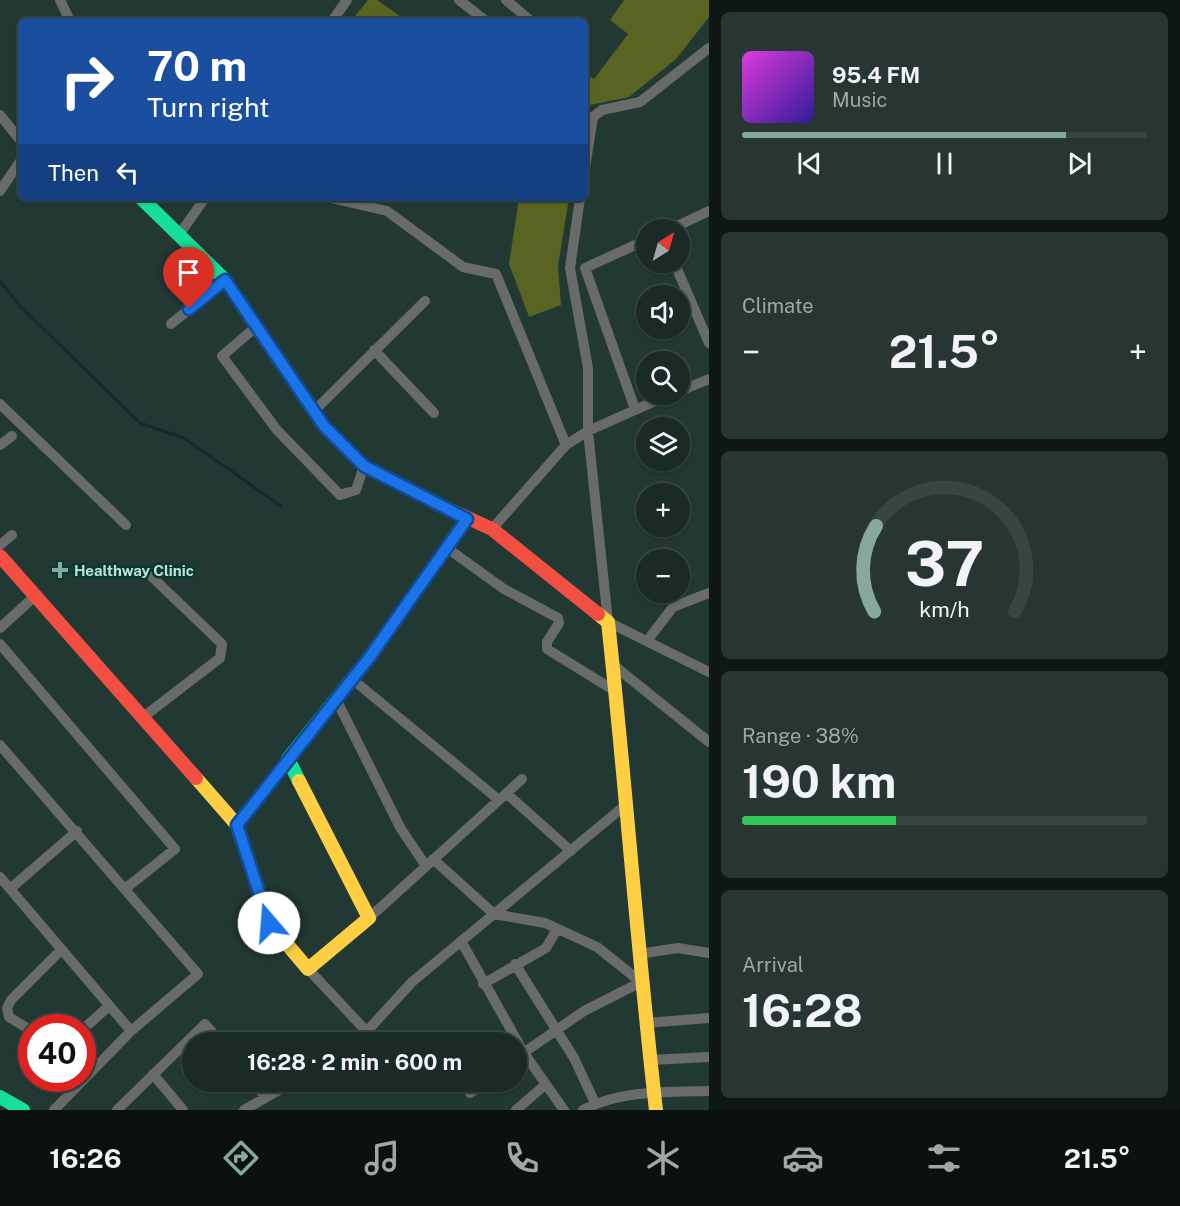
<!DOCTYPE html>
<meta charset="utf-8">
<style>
:root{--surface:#1a2a26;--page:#273632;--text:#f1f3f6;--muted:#9fa7a7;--line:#384643;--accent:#87a89e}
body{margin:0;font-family:"Public Sans",sans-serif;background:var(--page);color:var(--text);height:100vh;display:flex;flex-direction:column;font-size:22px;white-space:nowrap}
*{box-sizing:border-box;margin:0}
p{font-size:20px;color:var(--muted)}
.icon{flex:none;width:33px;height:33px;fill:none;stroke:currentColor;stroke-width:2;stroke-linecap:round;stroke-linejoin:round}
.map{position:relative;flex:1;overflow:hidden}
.panel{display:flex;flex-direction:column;gap:12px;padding:12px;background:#0e1715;width:471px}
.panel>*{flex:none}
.guide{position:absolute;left:18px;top:18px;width:570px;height:183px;border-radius:9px;box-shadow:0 2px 4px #0004,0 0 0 2px var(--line);background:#1a4fa0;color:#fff;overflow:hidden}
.needle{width:39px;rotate:37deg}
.buttons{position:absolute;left:636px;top:219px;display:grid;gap:12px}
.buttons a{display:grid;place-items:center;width:54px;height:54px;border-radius:50%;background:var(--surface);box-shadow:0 2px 4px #0004,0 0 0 2px var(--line);font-size:30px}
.speed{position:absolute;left:18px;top:1014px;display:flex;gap:12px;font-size:30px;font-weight:700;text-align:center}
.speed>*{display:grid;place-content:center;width:78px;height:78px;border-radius:50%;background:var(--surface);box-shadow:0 2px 4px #0004,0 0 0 2px var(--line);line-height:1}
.speed .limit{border:9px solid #d22;background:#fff;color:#111}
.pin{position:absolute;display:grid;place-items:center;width:51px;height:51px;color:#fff;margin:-62px -26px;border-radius:50% 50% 50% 0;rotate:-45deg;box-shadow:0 0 6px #0007}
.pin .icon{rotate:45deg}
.me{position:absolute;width:66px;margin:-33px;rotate:342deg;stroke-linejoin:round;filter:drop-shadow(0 0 4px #0008)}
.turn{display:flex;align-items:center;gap:21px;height:126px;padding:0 30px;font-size:27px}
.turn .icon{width:78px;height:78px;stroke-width:2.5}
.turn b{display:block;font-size:42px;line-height:51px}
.then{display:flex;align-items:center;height:57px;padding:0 30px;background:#0003;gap:12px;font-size:22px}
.big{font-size:45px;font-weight:700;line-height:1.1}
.panel .card{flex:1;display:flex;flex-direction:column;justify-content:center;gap:9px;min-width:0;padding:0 21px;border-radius:9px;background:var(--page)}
.panel .dial{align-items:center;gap:0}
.dial svg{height:156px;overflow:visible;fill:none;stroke:var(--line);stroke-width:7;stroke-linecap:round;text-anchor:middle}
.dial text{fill:var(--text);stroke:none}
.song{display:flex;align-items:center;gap:18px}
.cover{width:72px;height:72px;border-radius:9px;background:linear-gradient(135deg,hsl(300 70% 55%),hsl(250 70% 35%))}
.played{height:6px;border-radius:3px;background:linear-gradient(90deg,var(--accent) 80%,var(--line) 80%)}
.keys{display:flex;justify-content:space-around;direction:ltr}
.heat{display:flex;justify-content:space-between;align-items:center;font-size:33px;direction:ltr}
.charge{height:9px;border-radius:4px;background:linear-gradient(90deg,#34c759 38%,var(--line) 0)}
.trip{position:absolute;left:182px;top:1032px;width:345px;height:60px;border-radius:30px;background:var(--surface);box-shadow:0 2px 4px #0004,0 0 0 2px var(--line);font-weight:700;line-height:60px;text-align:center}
.tabs{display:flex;height:96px;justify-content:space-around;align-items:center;background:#0a110f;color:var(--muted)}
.tabs .icon{width:42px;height:42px}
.tabs .selected{color:var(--accent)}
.tabs b{font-size:27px;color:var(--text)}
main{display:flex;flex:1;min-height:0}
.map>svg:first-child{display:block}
</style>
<main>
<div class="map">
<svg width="709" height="1110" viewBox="0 0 709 1110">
<rect width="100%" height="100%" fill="#223833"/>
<path fill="#596322" d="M368,0H377L407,21H351Z
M624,0H709V17L676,59L629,97L590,105L585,114V73L594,79L628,34L610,20Z
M519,198H569L558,266L561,305L529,317L509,264Z"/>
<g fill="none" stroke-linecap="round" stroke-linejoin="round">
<path stroke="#142933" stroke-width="3" d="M0,281L20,306L140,423L184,438L281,506"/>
<path stroke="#696b6a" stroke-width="10" d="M60,0L70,21
M459,0L486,21
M506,0L531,21
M332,21L347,0
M0,115L21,141
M585,168L593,117L602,110L640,102L709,48
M0,191L21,160
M331,198L387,211L463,267L496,274L566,445
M580,198L570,268L588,368V431L608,622L709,672
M669,230L709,211
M179,235L205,198
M674,262L709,343
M171,324L225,280
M257,326L222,356L277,430L340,495L356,490L364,466
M374,350L434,413
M680,391L709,379
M0,404L126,525
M635,409L585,268L646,240
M314,411L425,301
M0,445L12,436
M492,529L566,445L588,431L671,394
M0,545L12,535
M447,548L504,589L558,618L559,623L547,642V649L615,691
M0,628L35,596
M647,641L673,607L709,593
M0,644L175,849L126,888
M612,664L709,742
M352,679L499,800
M336,699L401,829L426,866
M142,718L220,658L222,644L151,576
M0,745L198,974L131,1031
M506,793L571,851
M237,825L288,759
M433,859L494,914L545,923L597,947L641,982L584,1011L516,1058
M0,877L131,1031L54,1110
M10,889L77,831
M369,918L522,779
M461,941L524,1053L564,1110
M638,954L678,948L709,953
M515,964L574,1058L595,1103
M308,969L368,1033
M483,984L546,948L557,929
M646,1023L709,1018
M82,1030L109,1006
M32,1031L9,1017L7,1008L11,1000L61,950
M357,1042L412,982L628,803
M651,1060L709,1057
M153,1074L183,1110
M252,1082L266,1097
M470,1093L485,1082
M117,1110L205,1024L220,1042
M244,1110L293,1082
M516,1110L545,1085
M583,1110C620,1090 668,1092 709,1091"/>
<path stroke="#16e098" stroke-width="14" d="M141,198L225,280L324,426L364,466L448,509
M299,781L288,759L369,658L467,519
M0,1097L23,1110"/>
<path stroke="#ffcf43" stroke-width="14" d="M598,614L608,622C626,785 637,948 656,1110
M196,778L237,825L269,923L308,969L369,918L299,781"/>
<path stroke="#f24e42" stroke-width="14" d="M448,509L492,529L598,614
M0,556L196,778"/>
</g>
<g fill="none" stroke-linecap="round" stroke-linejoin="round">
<g stroke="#114b97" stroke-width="15">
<path id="route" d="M189,309L225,280L324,426L364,466L467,519L369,658L237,825L269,923"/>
</g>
<use href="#route" stroke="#1a73e8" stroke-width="10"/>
</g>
<path fill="#87a89e" stroke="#0b382e" stroke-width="2" d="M57 561h6v6h6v6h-6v6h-6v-6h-6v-6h6z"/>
<g text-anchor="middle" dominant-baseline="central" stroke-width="5" stroke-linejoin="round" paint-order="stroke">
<g font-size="15" font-weight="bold" fill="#bee4d8" stroke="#0b382e" text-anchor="start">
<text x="74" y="570">Healthway Clinic</text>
</g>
</g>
</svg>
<div class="buttons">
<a><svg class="needle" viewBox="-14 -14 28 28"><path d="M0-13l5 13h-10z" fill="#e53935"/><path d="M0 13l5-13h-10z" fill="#9fa7a7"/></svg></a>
<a><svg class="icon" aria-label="sound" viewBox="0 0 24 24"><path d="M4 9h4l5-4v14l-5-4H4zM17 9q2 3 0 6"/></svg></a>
<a><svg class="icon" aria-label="search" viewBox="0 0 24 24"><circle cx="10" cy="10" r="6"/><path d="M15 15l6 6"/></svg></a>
<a><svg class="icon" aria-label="layers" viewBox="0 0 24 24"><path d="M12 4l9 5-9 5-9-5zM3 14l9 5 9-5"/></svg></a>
<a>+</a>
<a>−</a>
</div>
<div class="speed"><div class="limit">40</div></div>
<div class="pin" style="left:189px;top:309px;background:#d93025"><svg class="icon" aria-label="arrive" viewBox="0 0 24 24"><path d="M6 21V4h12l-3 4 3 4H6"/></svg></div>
<svg class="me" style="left:269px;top:923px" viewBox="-20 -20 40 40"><circle r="19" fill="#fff"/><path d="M0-13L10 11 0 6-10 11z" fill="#1a73e8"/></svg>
<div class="trip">16:28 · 2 min · 600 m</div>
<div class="guide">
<div class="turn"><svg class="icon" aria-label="right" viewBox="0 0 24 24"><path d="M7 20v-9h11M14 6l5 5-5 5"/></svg><div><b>70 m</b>Turn right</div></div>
<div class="then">Then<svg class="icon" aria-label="left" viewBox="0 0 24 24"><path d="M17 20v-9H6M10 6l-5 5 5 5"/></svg></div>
</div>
</div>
<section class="panel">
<div class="card">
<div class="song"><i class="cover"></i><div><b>95.4 FM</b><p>Music</p></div></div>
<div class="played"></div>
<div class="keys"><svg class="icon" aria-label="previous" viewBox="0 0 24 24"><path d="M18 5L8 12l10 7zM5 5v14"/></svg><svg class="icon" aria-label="pause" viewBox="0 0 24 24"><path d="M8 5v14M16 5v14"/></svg><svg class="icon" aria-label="next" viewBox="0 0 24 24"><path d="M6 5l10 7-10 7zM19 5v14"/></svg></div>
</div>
<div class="card"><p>Climate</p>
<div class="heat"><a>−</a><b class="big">21.5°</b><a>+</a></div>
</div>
<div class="card dial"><svg viewBox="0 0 100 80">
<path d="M14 69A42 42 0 1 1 86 69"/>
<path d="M14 69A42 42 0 0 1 15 25" stroke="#87a89e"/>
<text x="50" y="56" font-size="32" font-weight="700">37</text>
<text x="50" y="72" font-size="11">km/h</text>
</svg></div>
<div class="card"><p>Range · 38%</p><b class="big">190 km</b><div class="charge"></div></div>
<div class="card"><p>Arrival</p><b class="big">16:28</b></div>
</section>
</main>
<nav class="tabs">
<b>16:26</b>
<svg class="icon selected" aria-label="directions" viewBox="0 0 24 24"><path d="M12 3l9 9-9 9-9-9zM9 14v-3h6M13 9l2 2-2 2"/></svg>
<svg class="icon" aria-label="music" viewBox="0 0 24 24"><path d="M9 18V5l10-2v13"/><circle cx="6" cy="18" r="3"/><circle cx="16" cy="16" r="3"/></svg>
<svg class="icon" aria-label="phone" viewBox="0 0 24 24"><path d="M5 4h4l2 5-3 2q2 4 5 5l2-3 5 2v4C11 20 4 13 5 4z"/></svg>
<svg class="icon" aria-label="climate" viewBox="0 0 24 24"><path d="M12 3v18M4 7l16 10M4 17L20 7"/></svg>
<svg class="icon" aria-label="car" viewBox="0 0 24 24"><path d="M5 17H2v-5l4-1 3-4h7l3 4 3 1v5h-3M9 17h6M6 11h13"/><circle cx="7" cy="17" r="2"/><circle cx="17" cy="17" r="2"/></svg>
<svg class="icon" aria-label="filters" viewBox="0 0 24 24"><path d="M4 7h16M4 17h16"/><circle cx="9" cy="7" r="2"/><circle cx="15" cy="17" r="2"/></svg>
<b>21.5°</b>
</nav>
